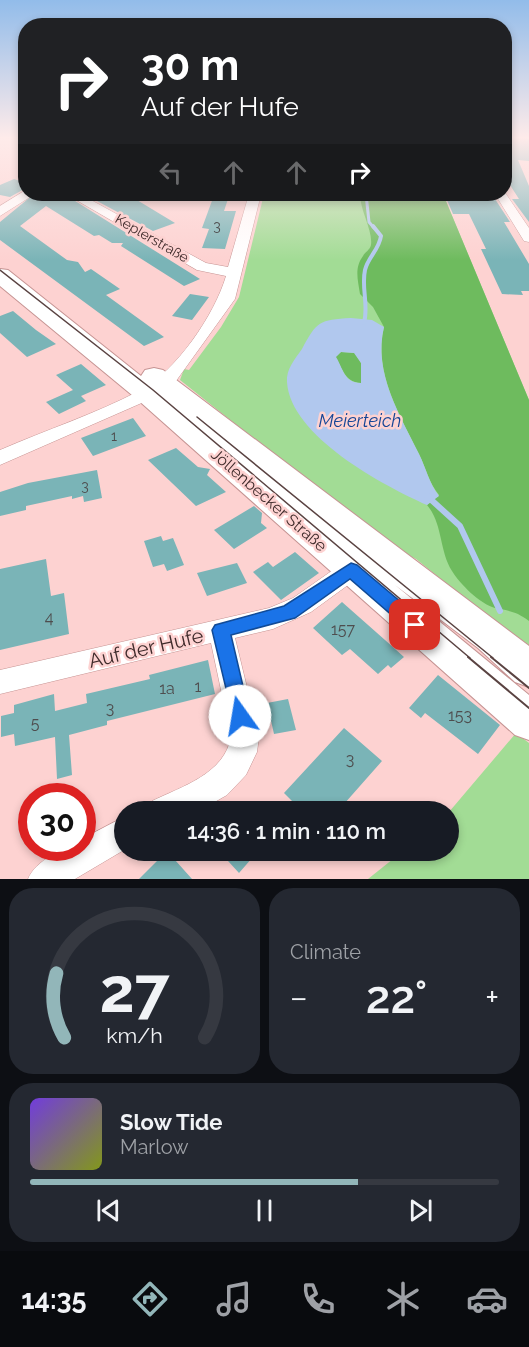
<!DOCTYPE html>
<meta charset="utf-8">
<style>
:root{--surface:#171b24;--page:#242831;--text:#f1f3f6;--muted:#9ea1a6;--line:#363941;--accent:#92b6b9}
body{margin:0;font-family:Raleway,sans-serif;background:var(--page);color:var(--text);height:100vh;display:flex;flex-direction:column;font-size:22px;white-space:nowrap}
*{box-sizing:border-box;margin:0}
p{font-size:20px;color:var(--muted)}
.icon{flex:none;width:33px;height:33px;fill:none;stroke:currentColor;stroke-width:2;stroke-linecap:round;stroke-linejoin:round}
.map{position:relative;height:879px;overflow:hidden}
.sheet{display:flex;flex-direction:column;gap:9px;padding:9px;background:#0d0f14;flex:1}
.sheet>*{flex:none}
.hud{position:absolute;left:18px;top:18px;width:494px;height:183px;border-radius:24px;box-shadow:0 3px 9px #0003;background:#202124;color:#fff;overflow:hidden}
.speed{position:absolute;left:18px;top:783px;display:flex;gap:12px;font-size:30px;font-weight:700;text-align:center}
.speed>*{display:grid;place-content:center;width:78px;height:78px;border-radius:50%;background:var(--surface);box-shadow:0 3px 9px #0003;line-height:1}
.speed .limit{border:9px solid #d22;background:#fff;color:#111}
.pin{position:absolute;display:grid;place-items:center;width:51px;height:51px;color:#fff;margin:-26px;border-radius:12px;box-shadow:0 3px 9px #0006}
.me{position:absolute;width:66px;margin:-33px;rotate:347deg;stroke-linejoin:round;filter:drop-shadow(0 0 4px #0008)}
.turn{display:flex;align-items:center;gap:21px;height:126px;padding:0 24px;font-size:27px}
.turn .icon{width:78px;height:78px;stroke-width:2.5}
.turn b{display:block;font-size:42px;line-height:51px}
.lanes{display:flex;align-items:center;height:57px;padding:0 24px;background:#0003;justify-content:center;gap:30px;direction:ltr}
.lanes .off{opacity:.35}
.big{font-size:45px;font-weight:600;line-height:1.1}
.sheet .tile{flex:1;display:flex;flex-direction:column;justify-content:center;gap:9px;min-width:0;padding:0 21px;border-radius:24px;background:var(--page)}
.sheet .dial{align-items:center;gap:0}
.dial svg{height:156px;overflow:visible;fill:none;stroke:var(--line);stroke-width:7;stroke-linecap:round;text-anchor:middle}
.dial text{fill:var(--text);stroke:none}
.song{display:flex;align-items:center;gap:18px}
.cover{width:72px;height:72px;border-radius:9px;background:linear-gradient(135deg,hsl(260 70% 55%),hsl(70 70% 35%))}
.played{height:6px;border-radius:3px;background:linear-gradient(90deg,var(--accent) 70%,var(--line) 70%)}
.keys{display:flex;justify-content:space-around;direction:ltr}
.heat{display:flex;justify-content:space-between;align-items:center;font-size:33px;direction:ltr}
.sheet .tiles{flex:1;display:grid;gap:9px;grid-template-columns:1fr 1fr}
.tile:last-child{grid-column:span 2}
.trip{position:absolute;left:114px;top:801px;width:345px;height:60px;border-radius:30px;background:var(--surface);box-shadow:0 3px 9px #0003;font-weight:600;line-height:60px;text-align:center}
.menu{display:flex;height:96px;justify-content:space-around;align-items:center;background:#090b0e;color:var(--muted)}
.menu .icon{width:42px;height:42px}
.menu .on{color:var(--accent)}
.menu b{font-size:27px;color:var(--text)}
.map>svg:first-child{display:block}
</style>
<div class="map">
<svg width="529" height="879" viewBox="0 0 529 879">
<rect width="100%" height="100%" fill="#fdd2d1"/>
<path fill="#a2dc95" d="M264,194H443L529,400V650L416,559L387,545L180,380L184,369L189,370L221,327L239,297Z
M516,733L529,743V879H368L403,851L448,850L449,812Z"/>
<path fill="#6ebb5e" d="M360,194H443L529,400V621C516,611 509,611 495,608C480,604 460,584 452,571C439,550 443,524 427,505L439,495C429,483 426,468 419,454C400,415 373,372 384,327L373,307L360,294C358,280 354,268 363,256C365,252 370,250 371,245C373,230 360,211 360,194Z
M341,352L355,353L361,363V383C344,382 343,368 335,357Z"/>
<path fill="#b1c8ee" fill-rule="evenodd" d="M351,318L372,320L384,327C373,373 400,415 419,454C426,468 429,483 439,496L427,505C384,486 290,436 287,382C286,369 295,359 302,349C317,321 319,320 351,318ZM341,352L354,353L361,363V383C344,383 343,368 336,357Z"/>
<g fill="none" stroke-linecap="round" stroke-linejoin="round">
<path stroke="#b1c8ee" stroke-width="3" d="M366,194L369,222L374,228"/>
<path stroke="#b1c8ee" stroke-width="4" d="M364,323C369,305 361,288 365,270C368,257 379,250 381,236L373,226"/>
<path stroke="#b1c8ee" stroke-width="6" d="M427,496L460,526L500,611"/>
</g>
<path fill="#7ab4b7" d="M504,137L529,139V161L518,160L529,186V222L512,199H519L510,185L504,163Z
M14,179L26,183V188L10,197L0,195V185Z
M34,194H64L200,279L184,286L121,246L123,243H112L99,235L94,236L46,206L20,226L67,260L78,262L85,272L91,269L120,289L106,295L164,337L144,346L0,240V222Z
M84,194H127L175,223L153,231Z
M213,198L228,199L224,211H236L225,249L202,248L209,229L202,228Z
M495,199L510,222H504L529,264V291H521L523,295L502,294L481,249H486L469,214H453L447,200Z
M190,294L209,297L192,320L172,316Z
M13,311L36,330L56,344L27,357L0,333V316Z
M81,364L106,385L81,396L86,401L59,414L46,402L73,390L56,375Z
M133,418L146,436L93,456L81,438Z
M176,448L198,467L210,469L207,475L226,492L196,506L148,460Z
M97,470L102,498L84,502L83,496L72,499V496L26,506V510L0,516V492L28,483Z
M254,506L262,513L261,523L267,528L234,549L214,530Z
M161,536L163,541L173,538L184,565L167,571L164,564L153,567L144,541Z
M295,552L319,573L281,600L253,572L268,562L273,567Z
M46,559L51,596L64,593L69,634L0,650V569Z
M237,563L247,583L207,596L197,573Z
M342,602L385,640L404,657L391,668L388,665L378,674L350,649L342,655L313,628Z
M208,660L215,694L107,721V725L69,735L72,775L57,779L55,737L15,746L14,734L1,737V716L14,713V705L54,694L55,711L87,703L86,694L150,679L149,675Z
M438,675L500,725L478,754L425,713L421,718L409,708Z
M288,699L296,730L274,734L267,703Z
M344,728L382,761L337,812H303L284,793Z
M218,850H259L239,873Z
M167,851L192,879H139Z"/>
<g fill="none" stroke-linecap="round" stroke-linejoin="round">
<g stroke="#c69493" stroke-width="1">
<path id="street" d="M26,190V194H32L30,197L0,216V206Z
M504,191L529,228V242L524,241L495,194H504Z
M66,194H80L206,263L228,267L249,194H261L235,299L176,381L153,398L0,465V450C46,430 95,414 139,391C176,372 215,314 226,276L197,270Z
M351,561L359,563L363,570L359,577L311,612L273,629L235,638L259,737L257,752L246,775L227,795L197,812H148L152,801C183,786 224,774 231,737L211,643L0,694V670L269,608L293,598L343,563Z
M124,817V850L75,879H28C36,860 62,848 82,848V839Z"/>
</g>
<g stroke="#c69493" stroke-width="2">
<path id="secondary" d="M0,269L8,270L141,376L145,370L154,368L163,370L529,646V687L515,682L478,648L395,585L529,695V740L515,735L138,400L0,286Z"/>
</g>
<use href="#street" fill="#fff" fill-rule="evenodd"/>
<use href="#secondary" fill="#fff" fill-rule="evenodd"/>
<path stroke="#5a4342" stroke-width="1.5" d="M0,270L153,390L470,658
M197,417L493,658"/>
<path stroke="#5a4342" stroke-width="2" d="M468,657L529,708
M491,657L529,688"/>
</g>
<linearGradient id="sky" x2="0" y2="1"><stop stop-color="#92bcea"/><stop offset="0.53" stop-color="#feebea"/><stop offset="1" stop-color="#feebea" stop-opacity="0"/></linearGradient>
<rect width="529" height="260" fill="url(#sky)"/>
<path fill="#1a73e8" stroke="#114b97" stroke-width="1.5" d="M351,563L357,565L421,619L424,625L421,630L415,632L409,630L350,579L295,618L231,635L250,716L247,722L240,725L234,722L212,630L215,625L284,606Z"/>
<g text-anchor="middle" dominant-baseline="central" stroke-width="5" stroke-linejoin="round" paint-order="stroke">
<g font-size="14" fill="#4e4d4e">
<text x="217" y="226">3</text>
<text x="114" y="436">1</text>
<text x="85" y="486">3</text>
</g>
<g font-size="14" fill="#3f2b2b" stroke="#fdd2d1">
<text transform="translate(152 238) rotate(30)">Keplerstraße</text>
</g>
<g font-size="16" fill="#3f2b2b" stroke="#fdd2d1">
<text transform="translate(269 500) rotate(41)">Jöllenbecker Straße</text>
</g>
<g font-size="16" fill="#4e4d4e">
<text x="49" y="617">4</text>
<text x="343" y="629">157</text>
<text x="198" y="686">1</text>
<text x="167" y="688">1a</text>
<text x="110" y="708">3</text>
<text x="460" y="715">153</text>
<text x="35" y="723">5</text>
<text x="350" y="759">3</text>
</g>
<g font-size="18" font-style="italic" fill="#144596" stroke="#fdd2d1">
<text x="360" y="420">Meierteich</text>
</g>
<g font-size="20" fill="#3f2b2b" stroke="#fdd2d1">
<text transform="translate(146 648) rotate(-13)">Auf der Hufe</text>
</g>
</g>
</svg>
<div class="speed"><div class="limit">30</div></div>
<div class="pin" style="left:415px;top:625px;background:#d93025"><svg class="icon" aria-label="arrive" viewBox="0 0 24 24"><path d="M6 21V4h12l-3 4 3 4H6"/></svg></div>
<svg class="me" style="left:240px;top:716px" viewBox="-20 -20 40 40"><circle r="19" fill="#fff"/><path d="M0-13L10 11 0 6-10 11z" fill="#1a73e8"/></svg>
<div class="trip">14:36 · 1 min · 110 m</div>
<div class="hud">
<div class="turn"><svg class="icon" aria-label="right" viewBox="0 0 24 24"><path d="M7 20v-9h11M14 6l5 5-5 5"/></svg><div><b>30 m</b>Auf der Hufe</div></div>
<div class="lanes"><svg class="icon off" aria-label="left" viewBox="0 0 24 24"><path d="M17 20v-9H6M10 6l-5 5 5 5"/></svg><svg class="icon off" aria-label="ahead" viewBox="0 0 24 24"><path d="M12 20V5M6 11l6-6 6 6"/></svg><svg class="icon off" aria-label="ahead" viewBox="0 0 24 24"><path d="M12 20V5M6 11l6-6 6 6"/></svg><svg class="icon" aria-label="right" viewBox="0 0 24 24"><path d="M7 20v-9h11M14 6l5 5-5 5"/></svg></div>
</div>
</div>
<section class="sheet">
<div class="tiles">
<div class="tile dial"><svg viewBox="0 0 100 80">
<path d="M14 69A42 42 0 1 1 86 69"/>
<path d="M14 69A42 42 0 0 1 10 36" stroke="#92b6b9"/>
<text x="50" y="56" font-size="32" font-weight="700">27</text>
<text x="50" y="72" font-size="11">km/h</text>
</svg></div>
<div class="tile"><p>Climate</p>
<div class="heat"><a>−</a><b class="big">22°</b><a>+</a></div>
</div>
<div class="tile">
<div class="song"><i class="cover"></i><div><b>Slow Tide</b><p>Marlow</p></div></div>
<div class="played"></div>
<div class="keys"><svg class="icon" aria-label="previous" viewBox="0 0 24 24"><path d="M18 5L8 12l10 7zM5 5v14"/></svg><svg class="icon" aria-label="pause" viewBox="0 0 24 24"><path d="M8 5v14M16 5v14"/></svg><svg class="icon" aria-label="next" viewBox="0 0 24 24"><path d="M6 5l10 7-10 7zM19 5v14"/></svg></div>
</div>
</div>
</section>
<nav class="menu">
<b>14:35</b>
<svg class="icon on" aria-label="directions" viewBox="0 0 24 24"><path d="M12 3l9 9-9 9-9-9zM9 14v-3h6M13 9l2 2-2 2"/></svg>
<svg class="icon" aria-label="music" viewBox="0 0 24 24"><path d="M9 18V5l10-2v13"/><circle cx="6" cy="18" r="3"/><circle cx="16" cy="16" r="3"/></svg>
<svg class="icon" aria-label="phone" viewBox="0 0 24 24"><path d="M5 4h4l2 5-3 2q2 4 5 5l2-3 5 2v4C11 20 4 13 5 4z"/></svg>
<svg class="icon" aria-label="climate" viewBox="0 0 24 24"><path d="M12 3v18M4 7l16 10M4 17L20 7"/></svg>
<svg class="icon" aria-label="car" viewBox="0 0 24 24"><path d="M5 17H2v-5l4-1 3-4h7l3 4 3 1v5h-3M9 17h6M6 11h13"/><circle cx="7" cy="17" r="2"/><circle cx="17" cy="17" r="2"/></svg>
</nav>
